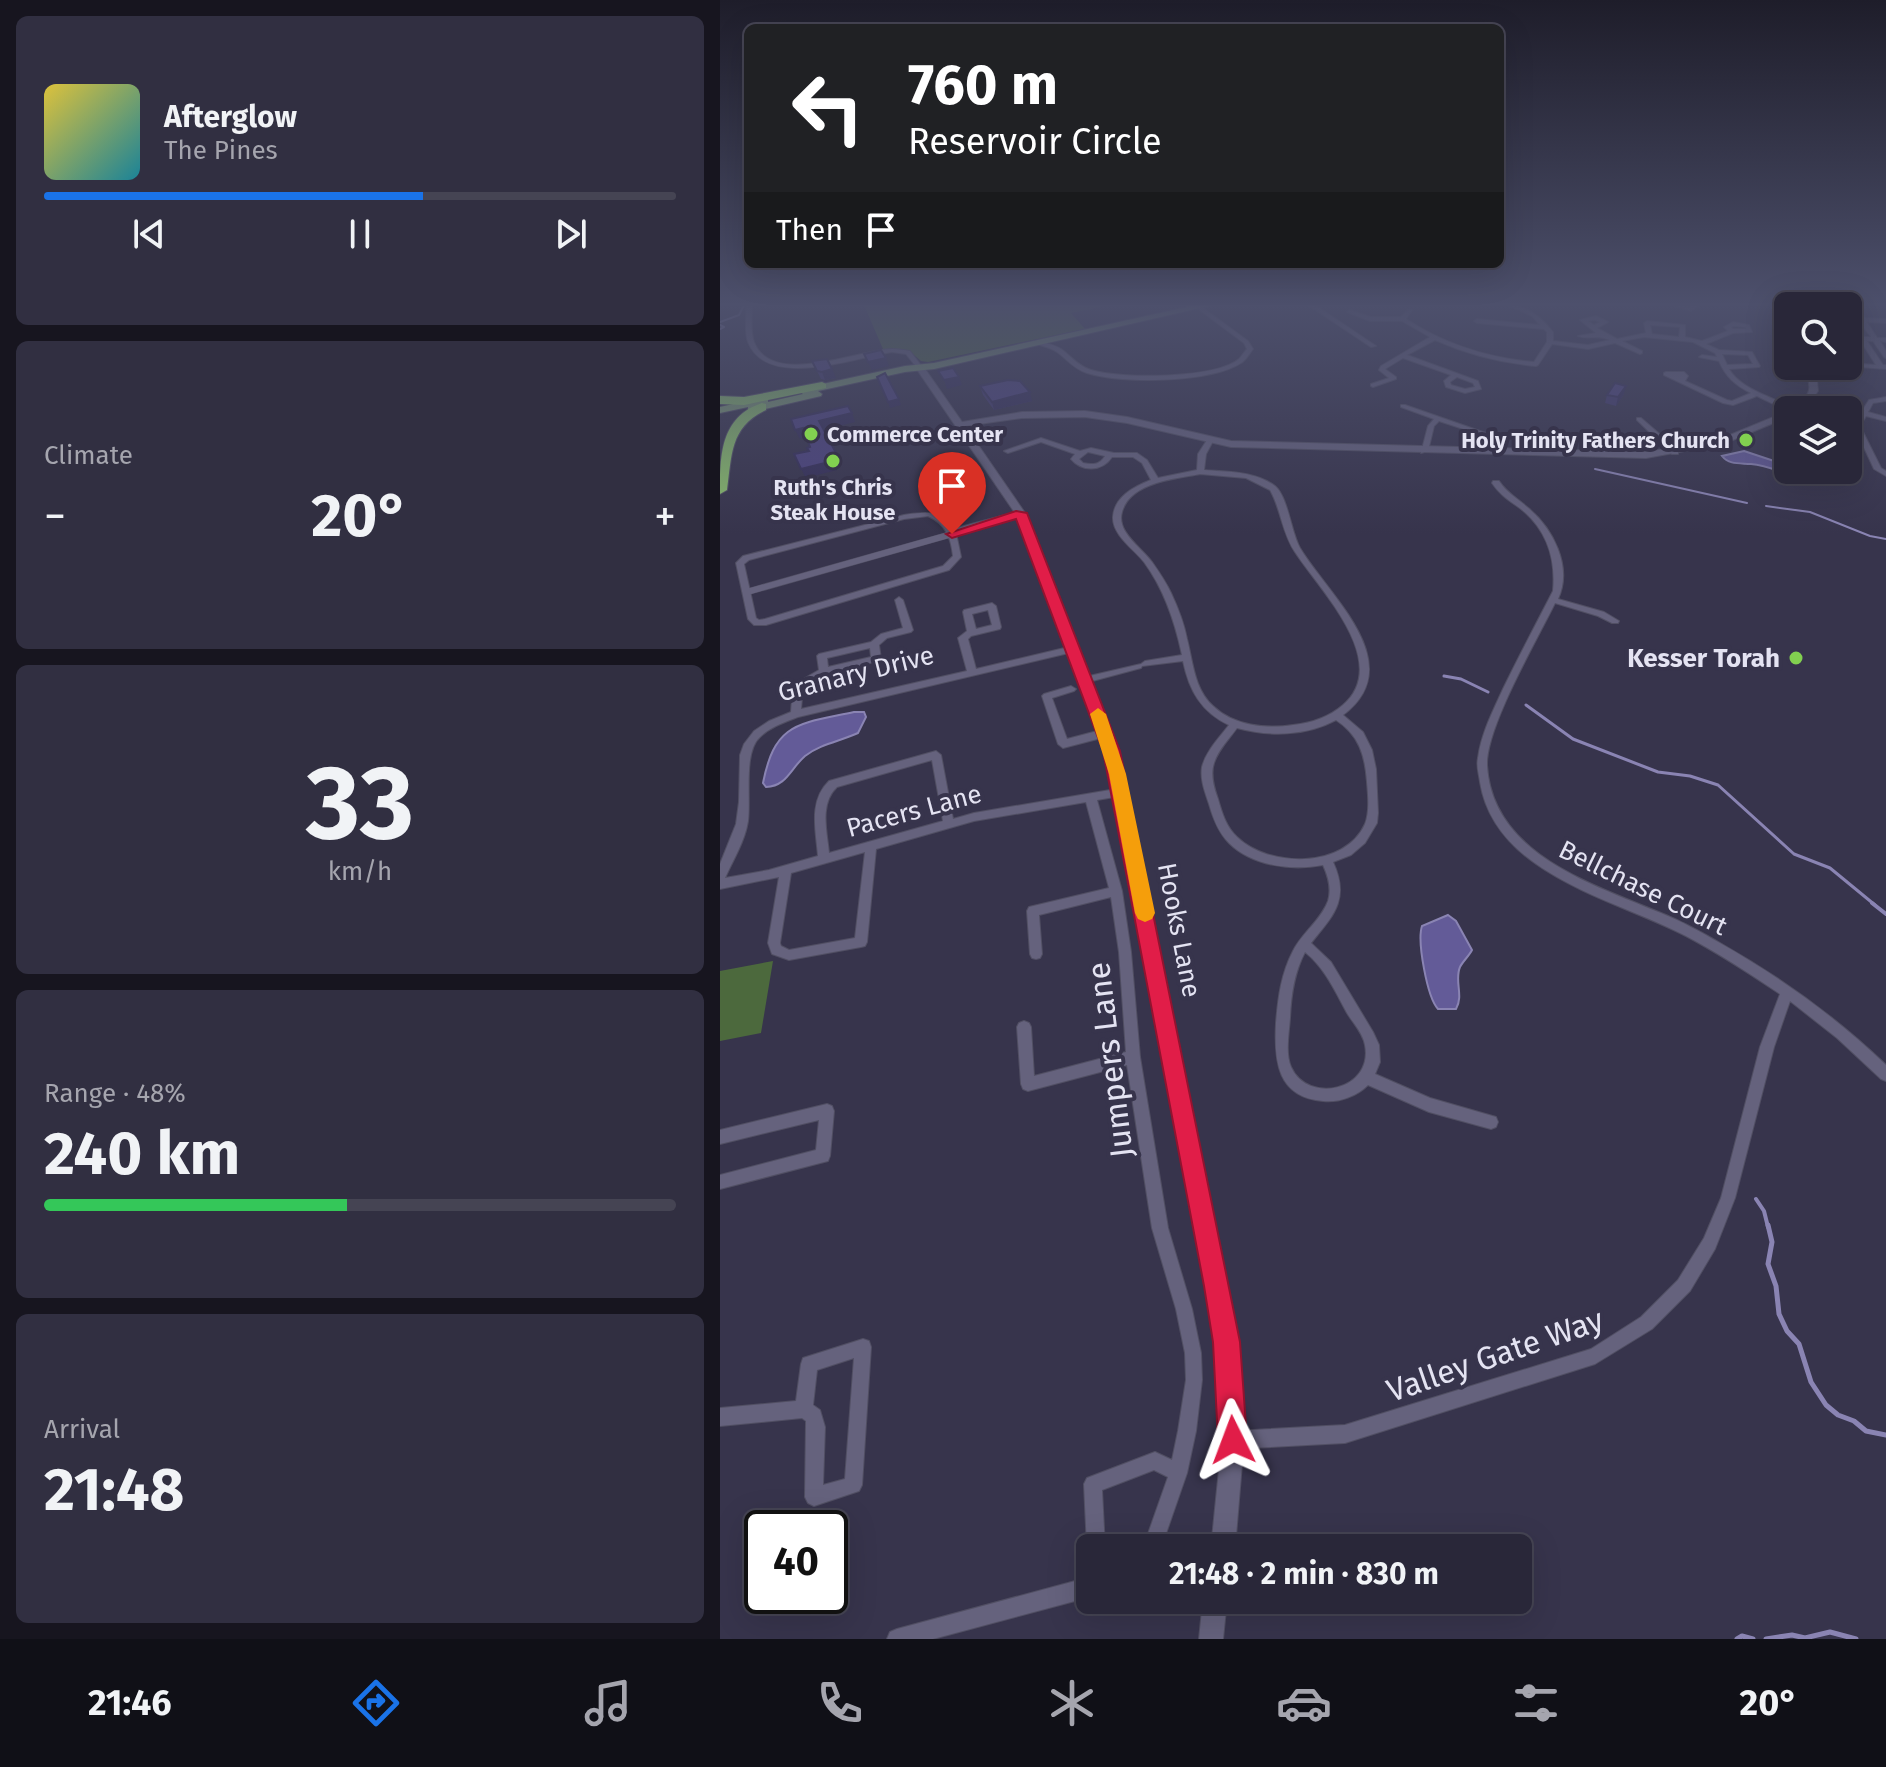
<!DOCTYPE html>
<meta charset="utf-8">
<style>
:root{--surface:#292739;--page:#312f41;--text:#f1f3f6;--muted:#a5a5ae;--line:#454453;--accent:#1a73e8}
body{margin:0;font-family:"Fira Sans",sans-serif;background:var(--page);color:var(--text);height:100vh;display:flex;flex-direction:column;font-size:30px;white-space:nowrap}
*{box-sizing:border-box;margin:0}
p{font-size:26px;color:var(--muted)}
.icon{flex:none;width:44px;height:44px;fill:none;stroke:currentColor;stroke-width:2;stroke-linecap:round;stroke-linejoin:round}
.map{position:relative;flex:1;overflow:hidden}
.drawer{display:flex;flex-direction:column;gap:16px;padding:16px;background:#17151f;width:720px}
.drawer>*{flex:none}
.hud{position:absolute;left:24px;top:24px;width:760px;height:244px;border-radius:12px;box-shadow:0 8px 32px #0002,0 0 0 2px var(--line);background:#202124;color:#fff;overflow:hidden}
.controls{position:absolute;left:1054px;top:292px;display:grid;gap:16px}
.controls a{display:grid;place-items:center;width:88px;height:88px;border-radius:12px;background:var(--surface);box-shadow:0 8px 32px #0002,0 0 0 2px var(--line);font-size:40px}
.speed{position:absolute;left:24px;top:1510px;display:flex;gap:16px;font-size:40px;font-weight:700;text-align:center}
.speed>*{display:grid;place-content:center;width:104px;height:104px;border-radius:50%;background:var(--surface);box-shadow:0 8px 32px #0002,0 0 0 2px var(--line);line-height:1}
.speed .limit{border:4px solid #111;border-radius:12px;background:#fff;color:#111}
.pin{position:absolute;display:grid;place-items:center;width:68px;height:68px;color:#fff;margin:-82px -34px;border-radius:50% 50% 50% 0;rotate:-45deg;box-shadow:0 0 8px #0007}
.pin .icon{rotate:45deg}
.me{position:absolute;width:88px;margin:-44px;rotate:357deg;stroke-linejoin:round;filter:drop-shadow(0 0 6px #0008)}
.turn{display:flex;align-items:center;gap:28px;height:168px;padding:0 32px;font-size:36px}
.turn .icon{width:104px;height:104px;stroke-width:2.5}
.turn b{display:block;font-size:56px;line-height:68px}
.then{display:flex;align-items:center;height:76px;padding:0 32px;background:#0003;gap:16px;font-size:30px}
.big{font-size:60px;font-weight:700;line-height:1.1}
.drawer .widget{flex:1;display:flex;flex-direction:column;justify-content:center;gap:12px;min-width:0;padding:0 28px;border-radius:12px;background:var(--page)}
.drawer .dial{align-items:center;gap:0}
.dial b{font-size:104px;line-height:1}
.song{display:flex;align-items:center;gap:24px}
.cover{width:96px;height:96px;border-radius:12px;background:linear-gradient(135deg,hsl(50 70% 55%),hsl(190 70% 35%))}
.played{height:8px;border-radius:4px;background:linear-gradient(90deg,var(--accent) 60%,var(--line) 60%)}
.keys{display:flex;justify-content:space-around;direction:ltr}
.heat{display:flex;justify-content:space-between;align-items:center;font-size:44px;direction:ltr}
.charge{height:12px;border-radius:6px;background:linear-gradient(90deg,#34c759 48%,var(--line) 0)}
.trip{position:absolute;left:356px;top:1534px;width:456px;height:80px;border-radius:12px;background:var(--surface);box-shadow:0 8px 32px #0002,0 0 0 2px var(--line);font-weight:700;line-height:80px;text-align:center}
.tabs{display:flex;height:128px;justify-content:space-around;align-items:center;background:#101017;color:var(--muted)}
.tabs .icon{width:56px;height:56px}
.tabs .on{color:var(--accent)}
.tabs b{font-size:36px;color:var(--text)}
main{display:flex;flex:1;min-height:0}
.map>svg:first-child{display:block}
</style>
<main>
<section class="drawer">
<div class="widget">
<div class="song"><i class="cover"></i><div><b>Afterglow</b><p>The Pines</p></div></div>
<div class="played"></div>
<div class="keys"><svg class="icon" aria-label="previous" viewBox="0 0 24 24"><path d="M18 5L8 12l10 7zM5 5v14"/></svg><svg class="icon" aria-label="pause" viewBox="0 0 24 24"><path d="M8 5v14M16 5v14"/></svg><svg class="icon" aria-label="next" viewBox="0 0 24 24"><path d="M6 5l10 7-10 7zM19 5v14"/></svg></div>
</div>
<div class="widget"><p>Climate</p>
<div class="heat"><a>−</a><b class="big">20°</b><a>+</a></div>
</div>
<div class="widget dial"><b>33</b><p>km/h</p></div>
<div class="widget"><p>Range · 48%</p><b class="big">240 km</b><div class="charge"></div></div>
<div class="widget"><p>Arrival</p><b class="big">21:48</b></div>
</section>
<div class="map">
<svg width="1166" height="1639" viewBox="0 0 1166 1639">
<rect width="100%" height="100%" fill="#37344c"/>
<path fill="#4c693d" d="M144,305H379L381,307L351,313L365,329L208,362L201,361L188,350L163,349Z
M53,961L41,1033L0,1041V971Z"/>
<path fill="#635b98" stroke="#8a84b3" stroke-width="2" d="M1024,451L1054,461H1068V470H1102L1105,480C1078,484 1058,466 1031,464C1020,463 1009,465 1002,456Z
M134,712H144L146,717L138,733C121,741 100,744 85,756C70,769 67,786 46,787L43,783C55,722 78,724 134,712Z
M728,915L736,921L752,950C749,956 743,961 740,967C734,981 744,995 736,1009H718C707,997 697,941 702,926Z"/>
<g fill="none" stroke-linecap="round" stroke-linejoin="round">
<path stroke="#8a84b3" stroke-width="2" d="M0,322L19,315L24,305
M0,325L4,327L0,329
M875,469L1027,503
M1046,506L1090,512L1150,536L1166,539"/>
<path stroke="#8a84b3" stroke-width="3" d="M724,676L741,679L768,692
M806,705L853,739L938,772L970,776L998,785L1074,854L1110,868L1155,905"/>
<path stroke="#8a84b3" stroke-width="4" d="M1152,903L1166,914
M1036,1199L1044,1211L1048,1227"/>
<path stroke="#8a84b3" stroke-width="5" d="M1048,1225L1052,1242L1048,1264L1056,1286L1059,1314L1067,1331L1079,1344L1091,1382L1106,1405L1118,1415L1134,1421L1146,1431L1166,1435
M1017,1639L1022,1636L1033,1639
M1046,1639L1072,1635L1085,1638L1110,1632L1136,1639"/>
<g stroke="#514f63" stroke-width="7">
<path id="pedestrian" d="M27,592L232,534"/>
</g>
<g stroke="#514f63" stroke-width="2">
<path id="minor" d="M26,305H32C32,316 30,331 34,342C52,388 136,350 172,349C178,349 184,350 190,351L203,368L198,369L186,354L172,352C134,358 47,390 28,342C24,331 27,316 26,305Z
M479,305L528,341L533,349C529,354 526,360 521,363C490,383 402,384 367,373C354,369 347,359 337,352C330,347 321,346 314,343L317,341C325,343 333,344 341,349C351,356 358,366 371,370C401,379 495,379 519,359C522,356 524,352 527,349L524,343L477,308Z
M588,305H595L656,346L651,347Z
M788,305C807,305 822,318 833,332V341L868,345L890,340C876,334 869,340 858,336L876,333L860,320L876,316L888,322L877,328L897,339L926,333L924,323L927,321L965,325V337L982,341L1008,331L1004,327L1013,322L1029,325L1032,332L1013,333L986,344L999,350L1032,352L1040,366L1039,367L1009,369C1022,391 1054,396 1074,410L1068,411L1037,396L1013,405L1003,403L944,375V373L946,372H964L968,376L965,381L1007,400L1012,401L1031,393C1015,385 1006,377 999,361L979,357L982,355L997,357L995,353L973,342L924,337L902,341L922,351V353L920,354L895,343L868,349L832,344L818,365L816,366C781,363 747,354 715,340L687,355L758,381L761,389L745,393L726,387L724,381L731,375L683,358L665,369L676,377V379L653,387L651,386V384L669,378L659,370L661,366L710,337L682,321H650L627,312L630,310L651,317H681L688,310H692L686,319C724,344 769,358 814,362L827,342V332L824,329L757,323L754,321L757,319L820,325L812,316ZM875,320L880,322L874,325L868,321ZM930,325L960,327L959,337L932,334ZM1014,326L1025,327L1026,329H1013L1011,327ZM1002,354L1028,355L1033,364L1007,365ZM737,377L753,383L755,387L745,389L731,385L730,382Z
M953,305L970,307L973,305H979L971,311Z
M1119,305H1125V306H1119Z
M1130,305H1136L1145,318L1166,319V323L1147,322L1157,338H1166V342L1160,341L1166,351V358L1164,357L1153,341H1147L1163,365H1166V369L1126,366H1128V363L1156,365L1140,340H1128V336L1138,337L1128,321V315L1144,337H1151L1138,320L1139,319Z
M1166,397V401L1153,403L1148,412L1166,417V421L1146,416L1140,426L1161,468L1166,471V476L1154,469L1134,426L1140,414L1088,400L1091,398L1142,411L1149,400Z
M681,405H685L780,438L774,439L719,421L714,426L708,451L701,453L708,426L714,419L681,407Z
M917,418H921L958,450V454H952L917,420Z
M321,438L360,451L371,448L394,453H417L427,460L438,478L477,470L478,454L487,440L489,439L493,441L486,454L484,470C507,472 535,471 555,486C568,497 571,532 580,548C608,595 691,664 623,715L643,732L652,750L656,769L658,813L657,823L645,843L631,855L613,862C630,899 614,915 591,943L611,962L653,1032L659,1045L660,1062L655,1074L710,1098L776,1117L778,1122L776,1127L771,1129L709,1112L648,1085C637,1096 619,1103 603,1101C557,1097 554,1061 556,1023C558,998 561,974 573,951C582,933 601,920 608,901C612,888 608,876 603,865C572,871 532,866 509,843C498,832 493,818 489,804C485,792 480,780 482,767C486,751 499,738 509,725C481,712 469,690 463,661L422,666L421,668L365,683L362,682L360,680L362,678L365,677L421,664L425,661L462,655C455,622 444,589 424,562C415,550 392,535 393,517C394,497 415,486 431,480L422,463L413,457H392C382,472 362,472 351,459L355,454L321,442L288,453L284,451ZM368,452L385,456C380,465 372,465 363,463L359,459ZM480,474L526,478L550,490C561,509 562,533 575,552C598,588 673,662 623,705C609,717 592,723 573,725C546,729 514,726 493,706C474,689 473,662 467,639C464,623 458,608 451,593C446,582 439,572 432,562C422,548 396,532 402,512C410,482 455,479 480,474ZM616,720C639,735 645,755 647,782C648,795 650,811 645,824C625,869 549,868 517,837C506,827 502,813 498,799C494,788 490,775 494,763C498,750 509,739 517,728C550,737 586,736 616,720ZM585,952C605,968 615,991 627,1013C633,1023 643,1033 645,1045C654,1090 588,1105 571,1067C565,1053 569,1033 570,1018C571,995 574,973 585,952Z
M773,481H779C787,493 797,498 807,507C833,528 853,567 838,599L884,612L899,621L898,623H892L878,616L835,603C817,640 766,727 767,765C772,854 872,884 941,913C961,921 981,932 1000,943C1060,977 1116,1017 1166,1065V1081L1161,1079L1117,1038L1070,1001L1054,1047L1015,1198L995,1249L970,1291L932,1329L875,1364L625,1443L513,1449L507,1446L504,1440L507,1434L513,1431L625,1425L871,1349L921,1317L958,1280L984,1238L1001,1198L1040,1047L1060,994C1029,973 998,953 966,936C895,899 775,875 760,782C759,774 756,766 758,758C761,734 773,711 783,689C799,656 816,624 833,591C836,559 827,530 801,509C790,501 780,495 772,483Z
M300,511L304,513L303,515L236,533L241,557L229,570L46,625H34L28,619L16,563L23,556L184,515C206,512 219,509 233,529ZM208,516C226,524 231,538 233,556L223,566L45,619L39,620L36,618L24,564L29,560L184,519Z
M179,597L183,600L193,630L191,632L167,638L159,645L161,659L159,661L107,673L83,687L81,709L247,671L238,638L247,631L243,612L244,610L272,603L276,606L281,627L280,629L251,636L248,639L256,669L353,646L358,649L353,652L78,717C65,722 50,727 40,737C23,752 31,798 28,821C25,841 13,860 5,878L49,870L98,856C96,831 88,801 109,781L216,751L221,755L233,819L254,813L402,788L406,789L407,792L406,795L377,800L402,891L411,952L420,1057L448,1228L472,1309L481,1353L482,1380L476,1431L467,1473L441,1548H423L448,1477L434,1470L382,1490L385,1548H370V1555L367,1548L364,1484L367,1478L435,1452L452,1460L458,1431L466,1380L465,1353L456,1309L432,1228L407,1065L308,1091L303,1089L301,1084L297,1027L299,1023L304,1021L309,1023L311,1027L314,1076L406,1052L399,952L391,897L319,915L322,954L320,958L316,959L312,958L310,954L307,911L309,907L389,888L366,802L254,821L156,849L147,942L145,946L141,947L69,960L52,954L48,943L59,877L0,889V864L16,824L19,802L20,755L24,744L34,731L49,721L71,712L73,685L99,670L97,656L99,654L151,642L161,634L183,628L175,600ZM268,610L272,625L256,629L252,614ZM150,648L151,657L108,667L107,658ZM212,760L223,821L109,853C107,832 99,804 117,787ZM145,852L135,938L69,950L61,946L60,943L71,873Z
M351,686L356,689L354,691L332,698L347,739L385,729L390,733L389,736L343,748L338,744L322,696L324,694Z
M107,1104L112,1106L114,1111L110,1156L108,1161L0,1189V1175L96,1150L99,1120L0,1144V1130Z
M143,1339L149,1341L151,1347L142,1485L139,1491L94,1506L88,1503L85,1497L86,1421L82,1418L0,1426V1408L76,1401L81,1364L83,1358ZM134,1358L125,1479L103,1485L105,1427L100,1410L93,1405L97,1370Z
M370,1577V1597L213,1639H167L170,1632L177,1629Z"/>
</g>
<g stroke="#514f63" stroke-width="2">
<path id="tertiary" d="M1053,305H1060L1068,321V330L1064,328Z
M197,366H203L242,422L302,412L365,411L407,417L511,441L926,452L998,440L1068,411V417L1003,444L926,458L511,447L407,423L365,417L302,418L245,426L305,513L399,751L516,1342L524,1440L515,1548H491L502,1440L496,1342L385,751L295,513L196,368Z
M1083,366H1091L1097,380L1098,391L1086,408L1072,410C1091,395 1094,389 1083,366Z
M483,1600H507L503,1639H479Z"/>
</g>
<g stroke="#514f63" stroke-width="2">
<path id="primary" d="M476,305H493L214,369L185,372L98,391L102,394L101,396L32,412L28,411V407L0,413V407L44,397L48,398V402L83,394L79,391L84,388L185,366L214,363Z"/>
</g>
<g stroke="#514f63" stroke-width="2">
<path id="motorway" d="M102,382L106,384V388L24,405L0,404V396L24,397Z
M42,403L46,404V410C10,427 12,454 7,490L0,494C0,456 0,417 42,403Z"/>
</g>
<use href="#pedestrian" stroke="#65627d" stroke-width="6"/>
<use href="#minor" fill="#65627d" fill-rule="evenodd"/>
<use href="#tertiary" fill="#65627d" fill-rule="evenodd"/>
<use href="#primary" fill="#799672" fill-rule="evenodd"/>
<use href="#motorway" fill="#87b96b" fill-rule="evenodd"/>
</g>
<path fill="#413a6c" d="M92,361L116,378L105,380L101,379Z
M260,386L312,401L274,410L263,395Z
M904,394L896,406L885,403L887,395Z"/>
<path fill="#352f58" d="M166,358L169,366L152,370L148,362Z
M112,369L116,378L105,380L102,372Z
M239,377L242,385L227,389L224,380Z
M906,386L904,394L896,406L898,397Z
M310,392L312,401L274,410L272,402Z
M179,399L181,405L170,408L168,402Z
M132,413L135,422L103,430L99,421Z
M83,428L87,437L80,439L75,430Z
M116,453L120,462L114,463L117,470L86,478L81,469L110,454Z"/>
<path fill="#4c437e" stroke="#352f58" stroke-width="2" d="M161,350L166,358L148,362L144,354Z
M107,359L112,369L102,372L97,371L92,361Z
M233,368L239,377L224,380L218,371Z
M165,373L179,399L168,402L157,377Z
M288,380L300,381L310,392L272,402L260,386Z
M895,383L906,386L898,397L887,395Z
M128,406L132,413L99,421L116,453L110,454L113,461L81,469L74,454L89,451L87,448L90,447L83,428L75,430L71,419Z"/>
<linearGradient id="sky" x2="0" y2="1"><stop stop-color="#1e1d2a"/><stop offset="0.57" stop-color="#4d506c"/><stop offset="1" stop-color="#4d506c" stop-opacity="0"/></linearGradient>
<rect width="1166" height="534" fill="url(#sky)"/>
<path fill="#e11d48" stroke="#92132f" stroke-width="2" d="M296,511L307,513L400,751L520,1342L527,1440L523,1450L513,1454L502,1450L498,1440L493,1342L484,1286L383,751L296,519L232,538L226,534Z"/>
<path fill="#f59e0b" d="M378,708L386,714L406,774L435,913L432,919L425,922L418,919L415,913L389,774L370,714Z"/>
<g fill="#82d050" stroke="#37344c" stroke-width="3">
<circle cx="91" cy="434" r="8"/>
<circle cx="1026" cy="440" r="8"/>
<circle cx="113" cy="461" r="8"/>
<circle cx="1076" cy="658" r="8"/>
</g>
<g text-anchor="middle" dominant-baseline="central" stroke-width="8" stroke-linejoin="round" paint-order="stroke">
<g font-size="22" font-weight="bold" fill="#e4e3f2" stroke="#37344c" text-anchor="start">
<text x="107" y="434">Commerce Center</text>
<text x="1010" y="440" text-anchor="end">Holy Trinity Fathers Church</text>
<text x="113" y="487" text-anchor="middle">Ruth's Chris<tspan x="113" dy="25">Steak House</tspan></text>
</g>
<g font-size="26" font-weight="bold" fill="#e4e3f2" stroke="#37344c" text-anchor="end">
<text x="1060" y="658">Kesser Torah</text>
</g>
<g font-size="26" fill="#e4e3f2" stroke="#37344c">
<text transform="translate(136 674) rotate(-14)">Granary Drive</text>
<text transform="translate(194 811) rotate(-15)">Pacers Lane</text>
<text transform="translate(923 888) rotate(26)">Bellchase Court</text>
<text transform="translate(459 930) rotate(79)">Hooks Lane</text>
</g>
<g font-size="32" fill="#e4e3f2" stroke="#37344c">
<text transform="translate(390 1060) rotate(-97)">Jumpers Lane</text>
<text transform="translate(775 1355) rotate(-19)">Valley Gate Way</text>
</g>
</g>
</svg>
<div class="controls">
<a><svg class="icon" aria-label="search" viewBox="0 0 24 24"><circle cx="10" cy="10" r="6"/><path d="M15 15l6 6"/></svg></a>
<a><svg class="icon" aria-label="layers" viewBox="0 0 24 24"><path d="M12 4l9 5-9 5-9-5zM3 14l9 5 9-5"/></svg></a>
</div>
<div class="speed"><div class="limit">40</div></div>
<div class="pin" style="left:232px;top:534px;background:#d93025"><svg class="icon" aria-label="arrive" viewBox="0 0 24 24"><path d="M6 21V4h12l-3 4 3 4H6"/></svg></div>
<svg class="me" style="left:513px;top:1440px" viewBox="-20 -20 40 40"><path d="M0-17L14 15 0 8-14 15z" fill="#e11d48" stroke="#fff" stroke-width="4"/></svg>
<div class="trip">21:48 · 2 min · 830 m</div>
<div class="hud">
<div class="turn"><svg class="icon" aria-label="left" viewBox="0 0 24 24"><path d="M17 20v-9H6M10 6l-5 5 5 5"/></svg><div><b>760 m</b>Reservoir Circle</div></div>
<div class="then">Then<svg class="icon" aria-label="arrive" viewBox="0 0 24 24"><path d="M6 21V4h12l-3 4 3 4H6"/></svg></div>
</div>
</div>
</main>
<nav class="tabs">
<b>21:46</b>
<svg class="icon on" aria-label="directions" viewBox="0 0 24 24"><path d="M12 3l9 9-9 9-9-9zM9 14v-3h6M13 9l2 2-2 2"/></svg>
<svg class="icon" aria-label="music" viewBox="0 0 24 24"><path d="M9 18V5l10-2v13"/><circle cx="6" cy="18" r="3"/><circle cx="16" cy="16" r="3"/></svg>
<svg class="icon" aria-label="phone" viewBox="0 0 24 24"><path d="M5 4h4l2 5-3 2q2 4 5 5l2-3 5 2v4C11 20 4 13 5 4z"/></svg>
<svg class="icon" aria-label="climate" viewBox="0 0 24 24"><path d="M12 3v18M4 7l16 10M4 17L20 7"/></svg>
<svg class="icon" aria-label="car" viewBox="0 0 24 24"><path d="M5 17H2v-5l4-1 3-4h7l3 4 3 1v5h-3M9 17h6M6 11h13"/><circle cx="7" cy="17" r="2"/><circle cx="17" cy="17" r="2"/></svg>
<svg class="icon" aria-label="filters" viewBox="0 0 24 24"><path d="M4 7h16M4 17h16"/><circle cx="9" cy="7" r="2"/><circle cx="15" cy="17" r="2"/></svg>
<b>20°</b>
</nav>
